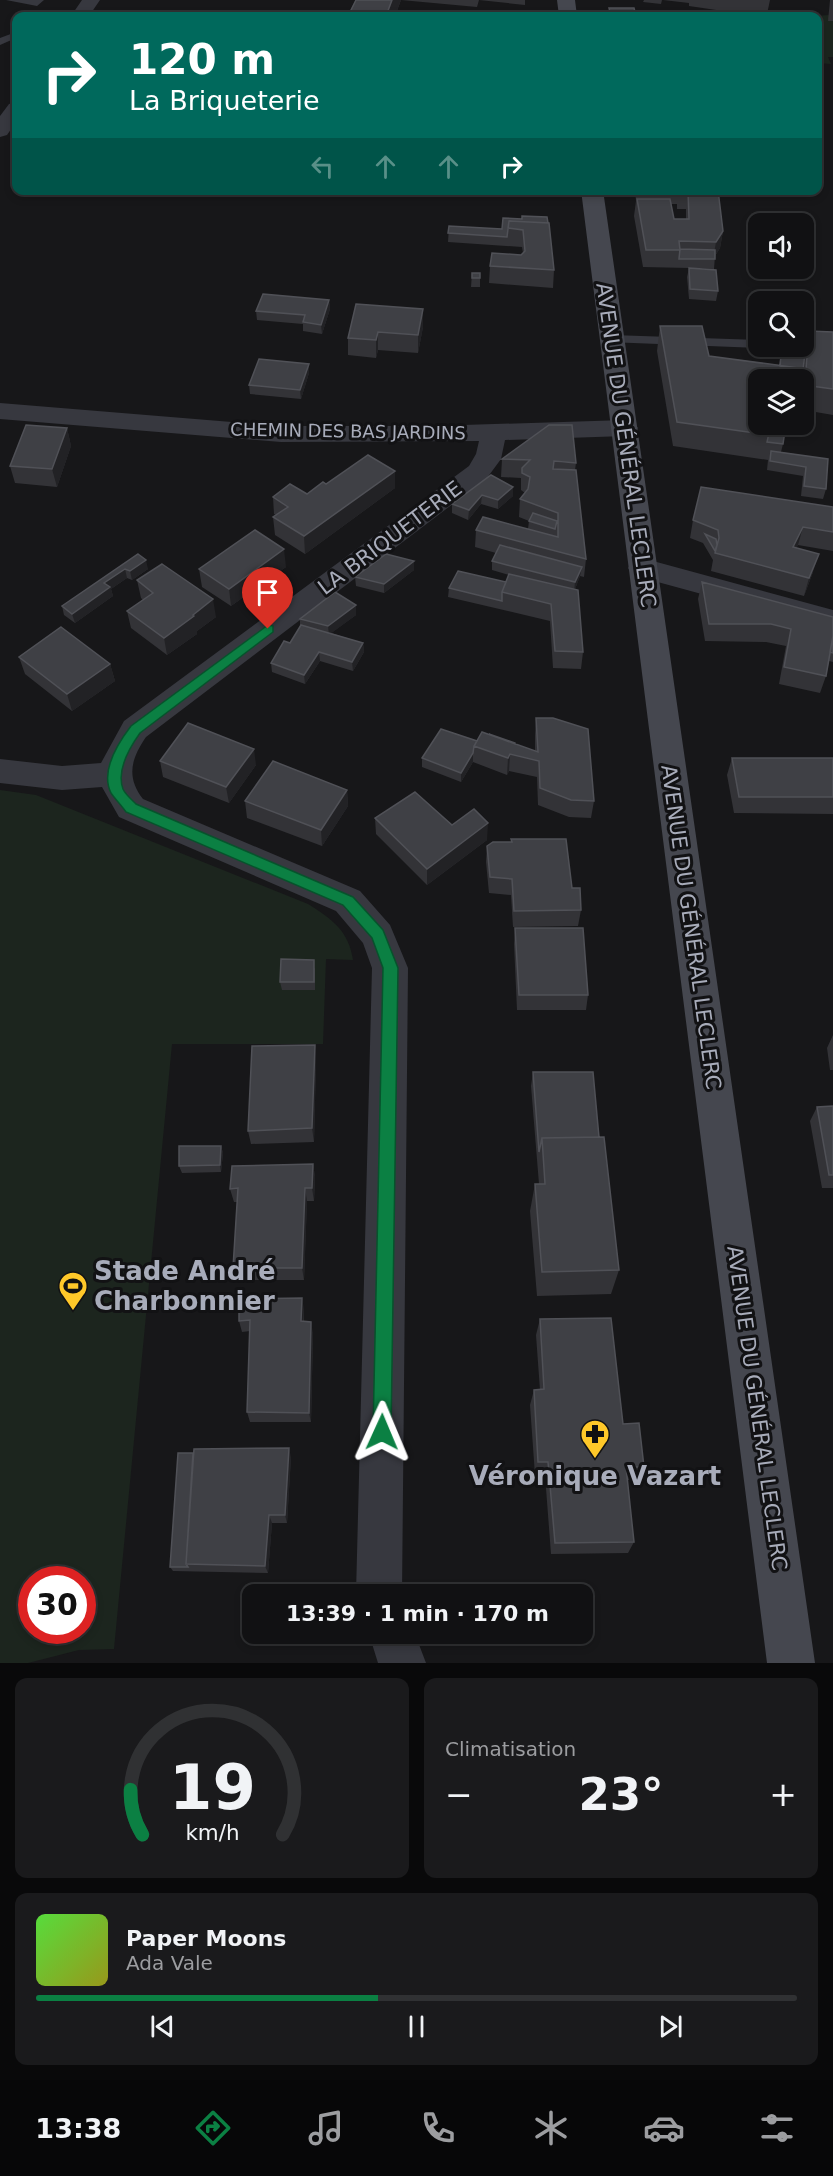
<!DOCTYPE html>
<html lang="fr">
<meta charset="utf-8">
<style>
:root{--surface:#111113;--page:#1a1a1c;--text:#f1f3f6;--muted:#9c9da0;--line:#303133;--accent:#0b8043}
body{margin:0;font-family:"DejaVu Sans",sans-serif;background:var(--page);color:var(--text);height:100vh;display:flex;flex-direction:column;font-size:22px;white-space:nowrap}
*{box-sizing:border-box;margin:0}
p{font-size:20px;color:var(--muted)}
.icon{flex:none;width:33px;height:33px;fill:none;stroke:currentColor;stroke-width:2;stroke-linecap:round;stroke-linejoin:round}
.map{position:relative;height:1663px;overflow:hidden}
.side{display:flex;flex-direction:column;gap:15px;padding:15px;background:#09090a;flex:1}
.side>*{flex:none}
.hud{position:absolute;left:12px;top:12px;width:810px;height:183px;border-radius:12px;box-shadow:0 3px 9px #0003,0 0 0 2px var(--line);background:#00695c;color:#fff;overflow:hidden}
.controls{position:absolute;left:748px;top:213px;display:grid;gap:12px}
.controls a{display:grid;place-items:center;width:66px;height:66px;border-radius:12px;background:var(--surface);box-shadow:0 3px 9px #0003,0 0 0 2px var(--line);font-size:30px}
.speed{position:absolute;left:18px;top:1566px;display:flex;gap:12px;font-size:30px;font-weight:700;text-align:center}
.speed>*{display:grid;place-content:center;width:78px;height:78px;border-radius:50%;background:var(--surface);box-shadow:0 3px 9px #0003,0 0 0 2px var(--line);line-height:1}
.speed .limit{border:9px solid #d22;background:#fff;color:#111}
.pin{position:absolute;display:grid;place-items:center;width:51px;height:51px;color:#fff;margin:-62px -26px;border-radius:50% 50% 50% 0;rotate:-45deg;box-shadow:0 0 6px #0007}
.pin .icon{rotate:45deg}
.me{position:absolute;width:66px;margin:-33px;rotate:1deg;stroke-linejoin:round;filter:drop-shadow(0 0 4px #0008)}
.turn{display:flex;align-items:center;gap:21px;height:126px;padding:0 18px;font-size:27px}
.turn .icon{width:78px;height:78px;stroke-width:2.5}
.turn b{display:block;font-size:42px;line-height:51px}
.lanes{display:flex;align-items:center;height:57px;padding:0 18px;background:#0003;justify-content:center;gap:30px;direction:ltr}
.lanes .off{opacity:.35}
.big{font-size:45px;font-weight:600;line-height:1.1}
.side .tile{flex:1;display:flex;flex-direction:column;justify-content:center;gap:9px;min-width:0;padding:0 21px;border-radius:12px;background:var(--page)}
.side .dial{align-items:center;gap:0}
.dial svg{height:156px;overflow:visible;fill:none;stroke:var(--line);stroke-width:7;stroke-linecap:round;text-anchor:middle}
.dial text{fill:var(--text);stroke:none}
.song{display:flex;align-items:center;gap:18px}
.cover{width:72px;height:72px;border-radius:9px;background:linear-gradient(135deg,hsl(110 70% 55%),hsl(60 70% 35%))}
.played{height:6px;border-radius:3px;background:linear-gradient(90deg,var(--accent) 45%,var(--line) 45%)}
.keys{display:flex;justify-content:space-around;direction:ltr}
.heat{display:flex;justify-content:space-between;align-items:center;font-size:33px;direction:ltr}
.side .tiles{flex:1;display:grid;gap:15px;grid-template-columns:1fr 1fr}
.tile:last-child{grid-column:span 2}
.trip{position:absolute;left:242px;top:1584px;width:351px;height:60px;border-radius:12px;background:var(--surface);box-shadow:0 3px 9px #0003,0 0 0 2px var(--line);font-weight:600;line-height:60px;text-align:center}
.dock{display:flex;height:96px;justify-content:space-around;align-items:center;background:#070708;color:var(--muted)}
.dock .icon{width:42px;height:42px}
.dock .on{color:var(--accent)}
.dock b{font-size:27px;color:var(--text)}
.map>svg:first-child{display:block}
</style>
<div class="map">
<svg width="833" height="1663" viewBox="0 0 833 1663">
<rect width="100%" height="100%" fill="#171719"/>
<path fill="#1c251e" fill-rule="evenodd" d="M829,15L833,21V57H828L831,64L818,63V16H814Z
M0,790L36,795L308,904C332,919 349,931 353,960L326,959L323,1044H172L114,1649L79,1650L28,1663H0ZM32,1580H82V1630H32Z"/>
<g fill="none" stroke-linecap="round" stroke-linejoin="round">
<path fill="#37383f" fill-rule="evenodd" d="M6,0H44L37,6Z
M16,32V38L0,45V38Z
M612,335L759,340V346H763L759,348L608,342V336Z"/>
<path fill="#37383f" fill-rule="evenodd" d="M82,0H100L89,16H71Z
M16,102V122L7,135L0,137V116L9,104Z
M0,403L281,426H432L625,420L634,422L638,428L634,434L625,436L505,440L501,459L487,478L146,737C131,759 126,777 143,799L360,891L390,925L408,968L402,1594H356L372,968L363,943L336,911L119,817L102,787L62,790L0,783V759L62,766L101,763L124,721L469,466L476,454L479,441L281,442L0,419Z
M642,558L833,610V630L632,575L628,568L632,561Z
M369,1634H415L426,1663H378Z"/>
<path fill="#45474f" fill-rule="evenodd" d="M557,0H575L577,16H559Z
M581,190H603L815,1663H767Z"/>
</g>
<path fill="#333337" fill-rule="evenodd" d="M356,0H525V5L479,0L477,7L401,0L395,16H348Z
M644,0H662L661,4L643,2Z
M663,0H770L767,14L723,11L689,6V3Z
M830,0H833V21H828Z
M635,190H718L723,231L720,248L715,256L714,269L693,268L718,291L716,301L689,299L687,277L689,268L643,267L634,216L636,201ZM671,204H677V209H686V219H674Z
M522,219L554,270L553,288L489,283L490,266L521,255L523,253L522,247L448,242L449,226L502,229Z
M472,273H480V287H471Z
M329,300L330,309L322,334L303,331V324L257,320L256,311Z
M423,309V327L418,353L378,350L376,358L348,355V338Z
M660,326L709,356L779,365L782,346H806L809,331L833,332V415L804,410V380H759V424L783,444L781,452L828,459L826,489L823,499L801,496L803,476L767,470L768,460L673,446L657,351Z
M309,373L301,399L250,394L249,385Z
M67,428L71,446L57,487L15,483L10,466Z
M502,459L576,463L575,470L586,559L584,577L580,576L575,589L583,652L581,669L553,668L550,621L448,597L449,588L506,582L509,575L492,570V561L496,553L475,547L476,530L528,529L529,521L519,517L520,499L525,493L521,490V478L501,477Z
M491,475L513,496L498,509L481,504L468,520L452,513V504Z
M326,484L395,488L305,554L275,535L273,517L276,515L274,514L273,497L307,494Z
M833,507V551L798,545L796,548L813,572L804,596L711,571L713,560L703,543L690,538L693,520Z
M138,554L148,569L132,580L127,578L111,589L113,596L75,623L64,615L62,606Z
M414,561V570L384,593L356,586L355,577Z
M286,567L231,606L202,587L199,569Z
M137,580L216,617L197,631V634L167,655L131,628L127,611L143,600L141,598Z
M702,582L833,617V662L829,661L826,676L820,693L779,684L786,646L766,642L705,641L698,599Z
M356,605V615L331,633L363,643L364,652L353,671L320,661L305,684L272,672L271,663L290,643L300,626V619Z
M19,657L110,664L115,681L72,711L25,674Z
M536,718L594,801L591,818L569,817L538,805L537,777L509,771L507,775L473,762L461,782L422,767V758L477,741L515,744L535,751V735Z
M732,758H833V814L734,813L727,775Z
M160,761L256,765L229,803L163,777Z
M347,790L348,806L322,846L247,818L245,801Z
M375,818L452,825L487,840L427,885L376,834Z
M487,846L572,888L581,910L578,926L513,927L511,895L489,893L486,862Z
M515,928L588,995L586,1010H517L514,944Z
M315,968V990H282L280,982Z
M833,1035V1070H830L827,1048Z
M316,1060L314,1142L251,1144L248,1131Z
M533,1072L599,1137L619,1270L611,1294L537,1296L530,1211L535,1184H539L531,1086Z
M817,1107H833V1188H822L810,1121Z
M221,1146L223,1153L221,1172L182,1173L179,1166Z
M313,1164L315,1177L314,1201H307L304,1280H237L233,1268L237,1202H234L230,1189Z
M304,1309V1321L313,1333L311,1422H250L247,1412L250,1331L242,1332L239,1321Z
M540,1319L623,1424L644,1467L638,1480H627L634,1542L628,1553L551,1554L545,1475H535L530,1405L534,1390H540L536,1335Z
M291,1457L287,1523H272L268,1573L173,1571L170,1567Z"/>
<path fill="#222225" d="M392,0H401L395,16H386Z
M723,231L720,248L713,259L716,242Z
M329,300L330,309L322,334L321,325Z
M423,309V327L418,353V335Z
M378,332V350L376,358V340Z
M309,364V373L301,399L300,390Z
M67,428L71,446L57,487L52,469Z
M395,471V488L305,554L304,536Z
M513,487V496L498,509V500Z
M482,495L481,504L468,520L469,510Z
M803,527L798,545L788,565L793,547Z
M284,549L286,567L231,606L229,589Z
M819,554L813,572L804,596L809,578Z
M146,560L148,569L132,580L130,571Z
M414,561V570L384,593V584Z
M582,567L580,576L574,592L575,582Z
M125,569L127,578L111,589L113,596L75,623L72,614L104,583Z
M213,599L216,617L197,631V634L167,655L164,638Z
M356,605V615L329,635L328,626Z
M363,643L364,652L353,671L352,662Z
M319,652L320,661L305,684L304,675Z
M110,664L115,681L72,711L67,694Z
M254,749L256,765L229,803L226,787Z
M473,753V762L461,782V773Z
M510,754L509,771L507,775L508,758Z
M347,790L348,806L322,846L321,830Z
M488,823L487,840L427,885V869Z
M315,1045L316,1060L314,1142L312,1128Z
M221,1146L223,1153L221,1172L220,1165Z
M313,1164L315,1177L314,1201L312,1188Z
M305,1188L307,1201L304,1280L302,1268Z
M302,1298L304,1309L303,1332L301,1321Z
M311,1322L313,1333L311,1422L309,1413Z
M289,1448L291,1457L287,1523L285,1515Z
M269,1515L272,1523L268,1573L265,1566Z"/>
<path fill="#3f4045" stroke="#505157" stroke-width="1.5" d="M356,0H392L386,16H348Z
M609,8H634L636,16H611Z
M477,13H512V16H516H477Z
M637,190H662V195L638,194Z
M680,190H718L723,231L716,242L679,241L680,250H646L637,199H670L674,219H689L688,192L680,191Z
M522,216L547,217L548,223L509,221L507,237L448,233L449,226L502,229L503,218L522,219Z
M509,221L549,223L554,270L490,266L492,253L521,255L525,251L523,230L508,228Z
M680,249L715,250V259H679Z
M689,268L716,270L718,291L690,289Z
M472,273H480V278H472Z
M263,294L329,300L321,325L303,322L305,315L256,311Z
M356,304L423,309L418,335L378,332L376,340L348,338Z
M660,326H702L709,356L806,369L809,331L833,332V389L804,385V380H767L755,378L750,396L759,398V424H771L769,435L677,422Z
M782,346H806L803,369L780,366Z
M259,359L309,364L300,390L249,385Z
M754,385L759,386V398L751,396Z
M771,424H786L783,444L767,442Z
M26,425L67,428L52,469L10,466Z
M549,425H572L576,463L554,461L553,469L576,470L586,559L476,530L483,517L558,537V513L520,499L528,489L530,477L522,473V468L530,460L502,459Z
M771,451L828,459L826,489L804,486L806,467L770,461Z
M368,455L395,471L304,536L273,517L288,507L273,497L290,484L307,494L323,482L326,484Z
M491,475L513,487L498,500L482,495L469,510L452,504Z
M701,487L833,507V532L803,527L793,547L819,554L809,578L715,553L719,538L718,530L693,520Z
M533,513L557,521L555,529L529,521Z
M255,530L284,549L229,589L199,569Z
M705,534L716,539L717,545L715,551Z
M500,545L582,567L575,582L507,565L492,561Z
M138,554L146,560L130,571L125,569L104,583L110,587L72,614L62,606Z
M386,554L414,561L384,584L355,577Z
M162,564L213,599L193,615L194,616L164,638L127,611L153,593L137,580Z
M458,571L506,582L502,592V601L449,588Z
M509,574L578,590L583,652L555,651L551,604L502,592Z
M702,582L833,617V636L826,676L784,667L791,629L771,624H709Z
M335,592L356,605L328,626L300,619Z
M301,625L363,643L352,662L319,652L304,675L271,663L284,641L290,643Z
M61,627L110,664L67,694L19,657Z
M833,636V653L830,652Z
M536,718H553L588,729L594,801L571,800L540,788L539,761L510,754L508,758L474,746L482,732L538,752Z
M188,723L254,749L226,787L160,761Z
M441,729L477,741L474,746L473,753L461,773L422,758Z
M489,734L515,743V744Z
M732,758H833V797H739Z
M273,761L347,790L321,830L245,801Z
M415,792L452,825L474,809L488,823L427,869L375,818Z
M511,839H566L572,888H580L581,910L514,911L512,879L490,877L487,846L493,842H512Z
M515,928H583L588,995H519Z
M281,959L314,960V982H280Z
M315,1045L312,1128L248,1131L252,1046Z
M533,1072H593L599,1137L542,1138L539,1152Z
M833,1106V1175H829L817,1107Z
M604,1137L619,1270L542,1272L535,1184H545L542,1138Z
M179,1146H221L220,1165L179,1166Z
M313,1164L312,1188H305L302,1268H233L238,1188L230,1189L232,1166Z
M302,1298L301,1321L311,1322L309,1413L247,1412L250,1320L239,1321V1299Z
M611,1318L623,1424L639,1423L644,1467H626L634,1542L555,1543L548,1462H538L534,1390L544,1389L540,1319Z
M289,1448L285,1515H269L265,1566L186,1564L194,1449Z
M178,1453H193L186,1564L188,1567H170Z"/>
<path fill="#0b8043" stroke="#07532c" stroke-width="1.5" d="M268,625L273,626V632L140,733C130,747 116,770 123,789C125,794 132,800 136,804L353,897L383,930L398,968L391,1432L388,1439L382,1441L375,1439L373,1432L383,968L372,938L343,905L126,812C122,806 115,799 111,793C100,771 118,743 131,726Z"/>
<defs>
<g id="stadium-pin" transform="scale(1.5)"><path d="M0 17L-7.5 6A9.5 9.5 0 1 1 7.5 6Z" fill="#ffc829" stroke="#121214"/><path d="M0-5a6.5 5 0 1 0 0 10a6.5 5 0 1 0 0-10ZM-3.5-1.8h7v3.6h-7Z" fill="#111"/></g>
<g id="pharmacy-pin" transform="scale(1.5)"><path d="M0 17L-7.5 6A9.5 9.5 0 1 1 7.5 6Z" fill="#ffc829" stroke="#121214"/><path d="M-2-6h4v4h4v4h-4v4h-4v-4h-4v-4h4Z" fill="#111"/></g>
</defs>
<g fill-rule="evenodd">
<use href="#stadium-pin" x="73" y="1286"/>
<use href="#pharmacy-pin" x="595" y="1434"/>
</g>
<g text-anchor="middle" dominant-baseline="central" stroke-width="6" stroke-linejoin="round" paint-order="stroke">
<g font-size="18" fill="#a8acba" stroke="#121214">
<text transform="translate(348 431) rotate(1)">CHEMIN DES BAS JARDINS</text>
</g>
<g font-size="21" fill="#a8acba" stroke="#121214">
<text transform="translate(626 445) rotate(82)">AVENUE DU GÉNÉRAL LECLERC</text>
<text transform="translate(390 538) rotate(-37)">LA BRIQUETERIE</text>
<text transform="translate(691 927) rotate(82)">AVENUE DU GÉNÉRAL LECLERC</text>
<text transform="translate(757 1408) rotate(82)">AVENUE DU GÉNÉRAL LECLERC</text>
</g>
<g font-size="26" font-weight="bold" fill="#a8acba" stroke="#121214" text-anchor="start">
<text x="94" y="1271">Stade André<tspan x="94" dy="30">Charbonnier</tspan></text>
<text x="595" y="1476" text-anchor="middle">Véronique Vazart</text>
</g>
</g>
</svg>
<div class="controls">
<a><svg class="icon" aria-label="sound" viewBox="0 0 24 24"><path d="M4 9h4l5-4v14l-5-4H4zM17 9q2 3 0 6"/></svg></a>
<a><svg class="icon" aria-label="search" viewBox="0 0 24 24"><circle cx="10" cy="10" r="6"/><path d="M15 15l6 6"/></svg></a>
<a><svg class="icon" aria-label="layers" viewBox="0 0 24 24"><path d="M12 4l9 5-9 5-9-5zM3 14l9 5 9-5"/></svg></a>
</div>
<div class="speed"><div class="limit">30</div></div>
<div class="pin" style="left:268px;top:629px;background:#d93025"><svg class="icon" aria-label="arrive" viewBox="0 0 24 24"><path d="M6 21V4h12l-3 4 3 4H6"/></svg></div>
<svg class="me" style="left:382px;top:1432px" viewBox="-20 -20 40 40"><path d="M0-17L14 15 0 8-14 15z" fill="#0b8043" stroke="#fff" stroke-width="4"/></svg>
<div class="trip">13:39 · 1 min · 170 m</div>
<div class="hud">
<div class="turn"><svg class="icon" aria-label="right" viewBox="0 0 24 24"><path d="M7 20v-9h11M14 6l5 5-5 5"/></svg><div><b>120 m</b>La Briqueterie</div></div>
<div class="lanes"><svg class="icon off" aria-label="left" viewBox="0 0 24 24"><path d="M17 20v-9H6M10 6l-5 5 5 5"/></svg><svg class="icon off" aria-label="ahead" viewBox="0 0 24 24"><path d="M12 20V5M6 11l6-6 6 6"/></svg><svg class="icon off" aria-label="ahead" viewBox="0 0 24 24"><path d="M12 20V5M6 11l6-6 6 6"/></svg><svg class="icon" aria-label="right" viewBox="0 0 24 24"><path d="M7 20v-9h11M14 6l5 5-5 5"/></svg></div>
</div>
</div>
<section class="side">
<div class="tiles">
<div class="tile dial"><svg viewBox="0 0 100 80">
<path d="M14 69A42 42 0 1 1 86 69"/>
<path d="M14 69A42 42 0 0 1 8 46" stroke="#0b8043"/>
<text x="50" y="56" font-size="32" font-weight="700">19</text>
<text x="50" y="72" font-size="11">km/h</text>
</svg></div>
<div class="tile"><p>Climatisation</p>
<div class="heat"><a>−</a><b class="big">23°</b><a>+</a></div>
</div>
<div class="tile">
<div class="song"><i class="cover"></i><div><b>Paper Moons</b><p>Ada Vale</p></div></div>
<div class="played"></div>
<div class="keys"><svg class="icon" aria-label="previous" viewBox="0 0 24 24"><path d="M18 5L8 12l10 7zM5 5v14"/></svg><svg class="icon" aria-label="pause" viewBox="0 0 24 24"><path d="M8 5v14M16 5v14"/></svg><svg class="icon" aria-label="next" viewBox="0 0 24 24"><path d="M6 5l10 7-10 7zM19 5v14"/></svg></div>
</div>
</div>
</section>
<nav class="dock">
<b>13:38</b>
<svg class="icon on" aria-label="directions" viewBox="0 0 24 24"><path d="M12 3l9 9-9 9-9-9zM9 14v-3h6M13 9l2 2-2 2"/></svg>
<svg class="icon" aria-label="music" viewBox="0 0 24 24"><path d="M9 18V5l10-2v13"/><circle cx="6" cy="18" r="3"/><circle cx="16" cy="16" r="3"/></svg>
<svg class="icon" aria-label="phone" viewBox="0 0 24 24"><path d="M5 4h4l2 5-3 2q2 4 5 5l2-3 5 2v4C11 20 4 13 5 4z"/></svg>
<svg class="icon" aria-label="climate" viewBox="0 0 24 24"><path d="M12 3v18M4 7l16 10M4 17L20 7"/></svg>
<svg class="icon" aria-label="car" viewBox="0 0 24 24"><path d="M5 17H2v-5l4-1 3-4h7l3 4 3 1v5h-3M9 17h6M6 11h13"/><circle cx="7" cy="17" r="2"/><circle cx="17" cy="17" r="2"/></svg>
<svg class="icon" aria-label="filters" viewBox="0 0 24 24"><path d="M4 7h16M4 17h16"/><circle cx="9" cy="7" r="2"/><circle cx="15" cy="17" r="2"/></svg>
</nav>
